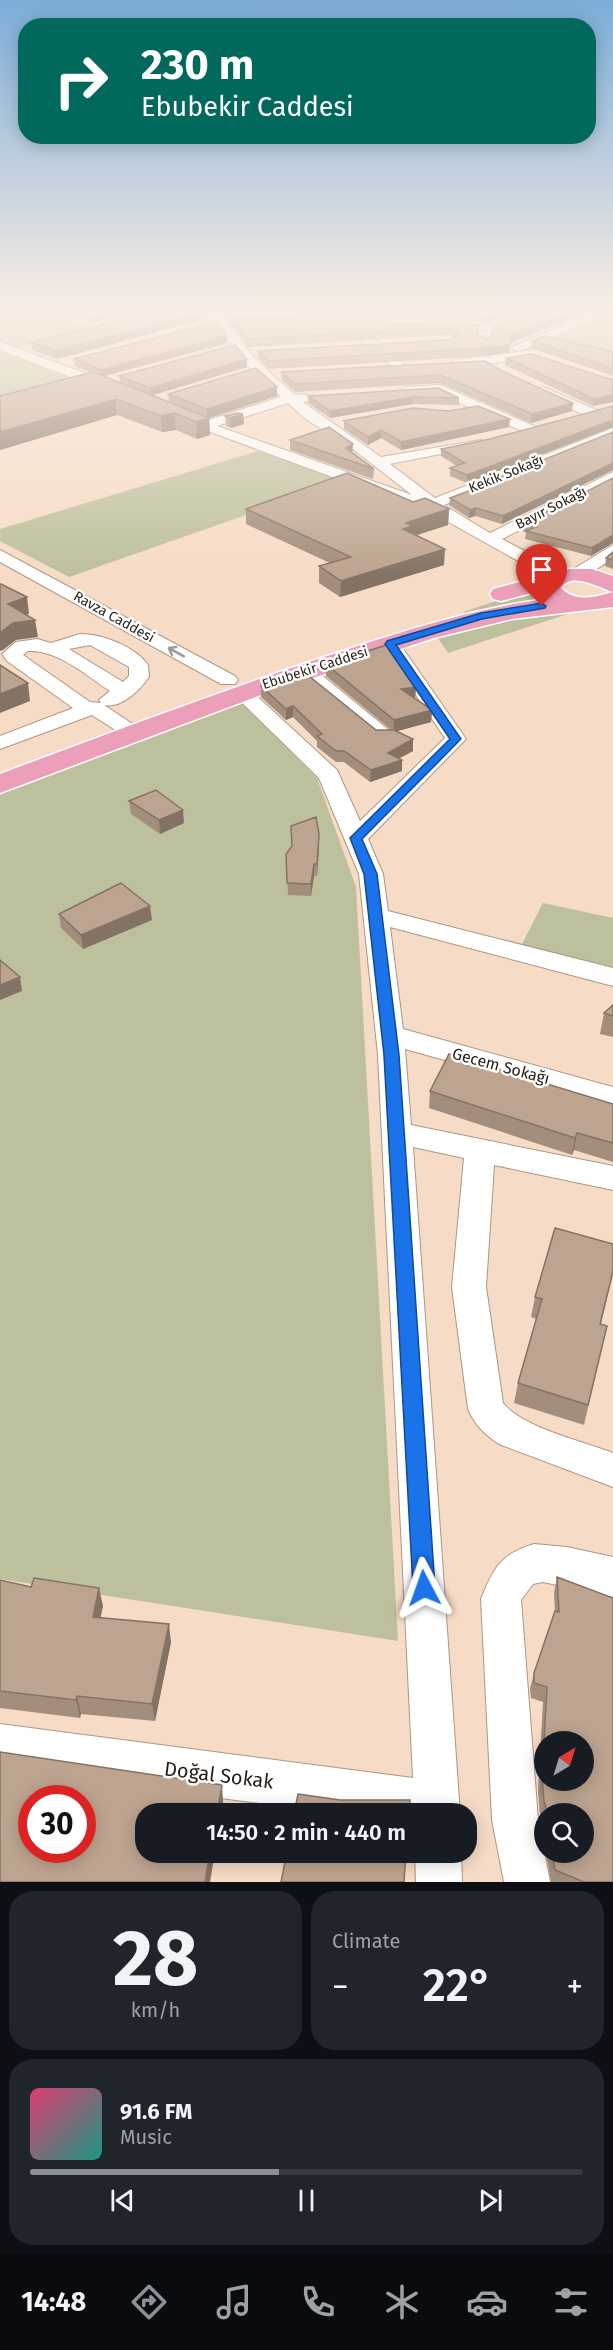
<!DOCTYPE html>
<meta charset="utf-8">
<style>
:root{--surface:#171b24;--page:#20242c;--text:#f1f3f6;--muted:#9ea1a6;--line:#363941;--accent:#8c9099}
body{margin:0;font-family:"Fira Sans",sans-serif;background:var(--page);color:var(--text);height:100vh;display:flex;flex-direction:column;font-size:22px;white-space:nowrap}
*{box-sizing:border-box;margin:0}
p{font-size:20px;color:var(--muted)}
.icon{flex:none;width:33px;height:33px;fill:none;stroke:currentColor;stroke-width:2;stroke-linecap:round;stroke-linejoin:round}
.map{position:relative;height:1882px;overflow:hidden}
.panel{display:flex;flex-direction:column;gap:9px;padding:9px;background:#0d0f14;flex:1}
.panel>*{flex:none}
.hud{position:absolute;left:18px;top:18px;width:578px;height:126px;border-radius:24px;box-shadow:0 3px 15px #0003;background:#00695c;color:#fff;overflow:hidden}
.needle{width:39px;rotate:38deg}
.tools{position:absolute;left:534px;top:1731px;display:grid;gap:12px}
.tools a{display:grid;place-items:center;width:60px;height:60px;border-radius:50%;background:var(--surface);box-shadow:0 3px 15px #0003;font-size:30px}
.speed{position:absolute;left:18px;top:1785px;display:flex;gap:12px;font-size:30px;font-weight:700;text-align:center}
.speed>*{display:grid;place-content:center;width:78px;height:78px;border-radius:50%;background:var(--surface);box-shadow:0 3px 15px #0003;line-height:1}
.speed .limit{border:9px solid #d22;background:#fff;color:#111}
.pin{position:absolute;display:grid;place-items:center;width:51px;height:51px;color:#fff;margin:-62px -26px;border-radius:50% 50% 50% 0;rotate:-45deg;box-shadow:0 0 6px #0007}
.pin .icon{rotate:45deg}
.me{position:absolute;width:66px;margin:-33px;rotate:356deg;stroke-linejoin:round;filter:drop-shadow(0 0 4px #0008)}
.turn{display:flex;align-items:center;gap:21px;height:126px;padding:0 24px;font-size:27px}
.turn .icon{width:78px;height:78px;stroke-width:2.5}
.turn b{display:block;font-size:42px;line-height:51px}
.big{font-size:45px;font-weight:600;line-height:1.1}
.panel .card{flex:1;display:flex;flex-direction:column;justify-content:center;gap:9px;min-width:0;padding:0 21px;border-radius:24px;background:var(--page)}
.panel .dial{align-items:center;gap:0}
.dial b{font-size:78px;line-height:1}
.song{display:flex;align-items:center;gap:18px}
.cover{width:72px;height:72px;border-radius:9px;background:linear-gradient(135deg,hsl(340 70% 55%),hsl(170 70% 35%))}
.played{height:6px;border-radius:3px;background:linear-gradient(90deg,var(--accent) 45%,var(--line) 45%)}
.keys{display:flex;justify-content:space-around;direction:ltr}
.heat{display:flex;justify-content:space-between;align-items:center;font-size:33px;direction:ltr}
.panel .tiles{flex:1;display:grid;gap:9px;grid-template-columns:1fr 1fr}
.card:last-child{grid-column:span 2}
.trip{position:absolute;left:135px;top:1803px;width:342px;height:60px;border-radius:24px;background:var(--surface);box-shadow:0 3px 15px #0003;font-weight:600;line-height:60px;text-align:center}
.tab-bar{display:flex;height:96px;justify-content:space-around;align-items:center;background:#090b0e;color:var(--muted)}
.tab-bar .icon{width:42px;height:42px}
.tab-bar .on{color:var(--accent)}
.tab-bar b{font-size:27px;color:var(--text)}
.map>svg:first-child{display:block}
</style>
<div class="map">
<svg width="613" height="1882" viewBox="0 0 613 1882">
<rect width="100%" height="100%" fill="#f6dcc6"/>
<path fill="#bdc09c" d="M7,312H45L98,329L19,348L0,342V314Z
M613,312V355L546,338Z
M0,351L3,352L74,380L0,400Z
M258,451L343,481L69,577L0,541V529Z
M540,586L551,598L460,613Z
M583,609L448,653L435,634L526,615Z
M239,701L317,778L356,887L398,1641L0,1579V793Z
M543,903L613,918V970L521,946Z"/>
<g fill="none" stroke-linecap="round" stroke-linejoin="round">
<g stroke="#ae9682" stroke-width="2">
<path id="minor" d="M208,312H219L255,359L294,394L309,395V401L303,402L381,457L481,440V446L390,464L435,498L613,428V437L444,505L490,533L613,472V483L502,539L566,573L569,577L566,581H554L436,515L172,418V412H182L205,421L281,397L247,365ZM288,403L304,418L354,450L412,495L217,426Z
M594,312H610L519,351L509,348Z
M343,320H351L404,364V370H396L343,324Z
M444,323L489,325L495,328L489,331L440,328V324Z
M0,342L117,385L119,388L112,392L107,391L0,350Z
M534,350L538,351V357L454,368L448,364L454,360Z
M440,385L534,426L536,429L534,432H524L438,393L406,395L399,391L406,387Z
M543,387L597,410L599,413L592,417L587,416L538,394V388Z
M613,545V558L582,579H570L567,575L570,571Z
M0,550L235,676L238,680L235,684H221L0,562Z
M80,634C102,634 135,646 148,665L149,677C140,690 121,709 104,705L140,729L143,733L140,737H126L92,715L0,749V736L73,708L7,661L2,654L16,642L37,639L51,643ZM90,645L129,667V676L123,682L69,649ZM28,651C57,649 87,676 110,691L99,700L101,703L90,702L23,655Z
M390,638L397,640L466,739L368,839L383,874L388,911L613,968V986L390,927L403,1029L613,1087V1107L405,1049L411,1125L613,1166V1190L494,1165L486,1287L503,1403C523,1428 582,1441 613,1453V1487L499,1444C484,1434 475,1425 468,1409L452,1287L464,1158L413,1147L460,1814H340L0,1768V1724L413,1778L378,1055L359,874L319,778L231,692L234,688H248L337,770L360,821L445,738L381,644Z
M305,665L312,667L391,732L394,736L391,740H377L298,675L295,671L298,667Z
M534,1544L567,1547L613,1557V1597L543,1582L533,1584L521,1600L538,1820L550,1882H504L492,1820L481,1599C493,1569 500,1554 534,1544Z
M415,1852H461L462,1882H416Z"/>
</g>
<g stroke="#fff" stroke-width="3">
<path id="major" d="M569,569H592L613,576V592C599,588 572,571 561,588C577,603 594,597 613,592V607L512,619L434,638L261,695L0,793V774C106,734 213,694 321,658C394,634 469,609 546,599L539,591L501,601L493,599L490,594L493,589Z"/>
</g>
<use href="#minor" fill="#fff" fill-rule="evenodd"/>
<use href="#major" fill="#eb9fb9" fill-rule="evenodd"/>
</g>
<path fill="#a38d7c" d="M62,312H132L93,323Z
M141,312H208V318L57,359L32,350L31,343L112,322Z
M270,312H513L488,322Z
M231,317L479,326L478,334L485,339L491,337L510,343L509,352L487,356L269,369L258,358V351L450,340L453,337L449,335L248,347L231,324Z
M227,336V343L103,376L120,383L119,376L247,359V367L152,395L169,402L168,394L277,387V396L209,418L210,435L197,439L176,430L162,432L117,415L0,450V396L90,372L75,366L74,359Z
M532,341L613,352V376L531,348Z
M506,358L613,380L593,406L505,365Z
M502,371L572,411L531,423L440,383L295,392L282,380L281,372Z
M438,388L459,398V405L413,404L330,418L308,403V396Z
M613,406V427L467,483L450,476V468L457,466L441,456V449L490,439Z
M243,414L244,424L231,428L226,426L225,416Z
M344,421L509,427L401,450L381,438L368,445L344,429Z
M613,432V470L502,524L475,516L469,518L449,505L450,498L485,485V483Z
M290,440L353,444L352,453L374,469L373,479L290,450Z
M613,478V543L591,556L525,539L526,532L523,531L524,523Z
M413,502L449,509L448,525L416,535L444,565L340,597L319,583V566L330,563L246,524V509Z
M613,552V569L605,566L606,558Z
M326,664L416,687L415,698L432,710L431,722L397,731L413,751L399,758L402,771L370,782L344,762H336L317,747V741L293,717L286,720L261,697V686L376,730H391L326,676Z
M129,801L184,823L160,834L131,814Z
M291,826L319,846L317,876H314L311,896L288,895L286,854L292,846Z
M59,914L152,920L83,949L61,928Z
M613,1005V1037L600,1034L604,1013Z
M430,1091L613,1104V1162L574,1150L572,1155L429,1108Z
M613,1244V1273L601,1324L607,1326L584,1425L514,1403L518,1383L536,1319L531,1317L535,1297Z
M557,1577L613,1882H551L546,1852H584V1814H544V1828L540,1815L538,1792L543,1702L531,1698L530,1689L534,1673L555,1613L554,1593Z
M0,1580L103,1606L100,1617L171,1642L155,1721L81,1714L80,1718L0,1708Z"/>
<path fill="#847365" d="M104,312H132L93,323L92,316Z
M204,312H208V318L57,359L56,351Z
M494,312H513L488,322V315Z
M570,312H587L510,343L511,336Z
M227,336V343L101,377V370Z
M510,345L509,352L487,356V348Z
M247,359V367L150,396V388Z
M277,387V396L209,418L210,435L197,439L196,422L207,418V409Z
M613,395V402L593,406L594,399Z
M413,397V404L330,418V411Z
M116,399L117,415L0,450V432Z
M573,403L572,411L531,423L532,414Z
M175,413L176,430L162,432L161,416Z
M243,414L244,424L231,428L230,418Z
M510,419L509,427L401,450V442Z
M613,420V427L467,483V475Z
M381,430V438L368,445V437Z
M353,444L352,454L346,448Z
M613,463V470L502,524L503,516Z
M476,508L475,516L469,518L470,510Z
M449,509L448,525L411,537L403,529L406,523Z
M613,535V543L591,556L592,548Z
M445,549L444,565L340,597L341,581Z
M27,597L29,614L10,621L8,604Z
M35,620L38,637L16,640L3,650L0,651V633L13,623Z
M28,683L30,701L0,713V694Z
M416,687L415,698L401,689Z
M293,706V717L286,720V709Z
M432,710L431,722L394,732V720Z
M413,739V751L389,764L402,760V771L370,782L371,770L388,753Z
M183,810L184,823L160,834L159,820Z
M319,834V846L317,876V864Z
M314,864V876L311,896V884Z
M150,906L152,920L83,949L81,935Z
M20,977L22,991L0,1000V985Z
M577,1133L574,1150L572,1155L575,1138Z
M99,1588L103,1606L97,1635L93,1617Z
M169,1624L171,1642L155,1721L152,1704Z
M77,1696L81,1714L80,1718L76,1700Z
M222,1785L223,1802L221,1814H217Z
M210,1852H215L210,1882H205Z"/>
<path fill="#bda490" stroke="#847365" stroke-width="1.5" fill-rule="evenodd" d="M82,312H104L92,316Z
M141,312H204L56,351L31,343L112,322Z
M434,312H494L488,315Z
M525,312H570L511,336L510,345L487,348L269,361L258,351L450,340L458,333L449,328L248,339L231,317L479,326L476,333L485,339L491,337L496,325Z
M216,322L227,336L101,370L74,359Z
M545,336L613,352V369L532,341Z
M235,345L247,359L150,388L119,376Z
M531,354L613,380V395L594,399L506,358Z
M485,361L502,371L573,403L532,414L440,375L295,384L281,372Z
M256,368L277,387L207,409L168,394Z
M93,372L209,418L196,422L175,413L161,416L116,399L0,432V396Z
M438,388L459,398L413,397L330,411L308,396Z
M478,406L510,419L401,442L381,430L368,437L344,421L413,408L449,411Z
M613,406V420L467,475L450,468L465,463L441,449L490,439Z
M237,413L243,414L230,418L225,416Z
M329,427L353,444L346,448L374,469L290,440Z
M613,432V463L503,516L476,508L470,510L450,498L488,484L485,483Z
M347,473L413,502L425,498L449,509L406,523L412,526L403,529L445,549L341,581L319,566L351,557L246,509Z
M613,478V535L592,548L526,531L536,527L524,523Z
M613,552V560L606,558Z
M0,584H1L27,597L8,604L35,620L13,623L0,633Z
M387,645L416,687L401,689L432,710L394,720L326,664Z
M0,665L28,683L0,694Z
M304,672L376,730H394L413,739L388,753L402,760L371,770L344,751H336L317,736L322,734L293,706L286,709L261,686Z
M156,790L183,810L159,820L129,801Z
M316,817L319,834L317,864H314L311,884L287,883L286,854L292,846L291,826Z
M121,883L150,906L81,935L59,914Z
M0,960L20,977L0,985Z
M613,1005V1016L604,1013Z
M449,1054L613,1104V1143L577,1133L575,1138L430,1091Z
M555,1228L613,1244V1271L600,1324L607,1326L588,1405L518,1383L542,1299L535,1297Z
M557,1577L613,1598V1882H584L555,1870L552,1852H584V1814H548L544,1801L542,1778L547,1687L534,1683V1673L555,1611L559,1612ZM544,1742H584V1780H544Z
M34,1578L99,1588L93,1617L169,1624L152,1704L77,1696L76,1700L0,1691V1580L31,1587Z
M0,1752L222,1785L217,1814H146V1852H210L205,1882H0ZM32,1798H82V1850H32Z
M298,1794L340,1800H410L409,1814H294Z
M287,1852H406L404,1882H281Z"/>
<defs><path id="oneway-shaft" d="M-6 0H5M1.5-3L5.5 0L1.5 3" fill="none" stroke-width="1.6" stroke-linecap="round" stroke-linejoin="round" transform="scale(1.5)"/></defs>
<use stroke="#9e9a96" href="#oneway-shaft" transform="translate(176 652) rotate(-151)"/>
<linearGradient id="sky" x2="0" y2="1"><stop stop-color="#7bacd7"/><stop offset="0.54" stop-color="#fbefe5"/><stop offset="1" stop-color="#fbefe5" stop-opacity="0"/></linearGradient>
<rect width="613" height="576" fill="url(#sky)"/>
<path fill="#1a73e8" stroke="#114b97" stroke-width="1.5" d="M542,603L546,606L545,608L482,619L396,645L461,739L362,839L377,874L399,1055L435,1588L432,1596L424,1599L417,1596L413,1588L384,1055L364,874L350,838L450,739L385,644L387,641L481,613Z"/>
<g text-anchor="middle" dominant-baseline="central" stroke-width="5" stroke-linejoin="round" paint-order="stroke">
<g font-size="14" fill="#271e16" stroke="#fff">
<text transform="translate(506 474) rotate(-22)">Kekik Sokağı</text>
<text transform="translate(551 508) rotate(-27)">Bayır Sokağı</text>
<text transform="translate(114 617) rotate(29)">Ravza Caddesi</text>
<text transform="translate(315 668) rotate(-18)">Ebubekir Caddesi</text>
</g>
<g font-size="16" fill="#271e16" stroke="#fff">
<text transform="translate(501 1066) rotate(15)">Gecem Sokağı</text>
</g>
<g font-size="20" fill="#271e16" stroke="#fff">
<text transform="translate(219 1775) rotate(7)">Doğal Sokak</text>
</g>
</g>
</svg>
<div class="tools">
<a><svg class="needle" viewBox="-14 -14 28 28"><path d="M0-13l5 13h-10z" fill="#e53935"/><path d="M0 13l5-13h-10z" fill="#9ea1a6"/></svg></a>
<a><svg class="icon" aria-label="search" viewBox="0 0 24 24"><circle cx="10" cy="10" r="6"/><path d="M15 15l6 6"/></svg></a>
</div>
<div class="speed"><div class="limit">30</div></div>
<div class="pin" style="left:542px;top:606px;background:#d93025"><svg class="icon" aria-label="arrive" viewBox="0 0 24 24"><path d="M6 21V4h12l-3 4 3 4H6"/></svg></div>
<svg class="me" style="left:424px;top:1588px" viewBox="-20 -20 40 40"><path d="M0-17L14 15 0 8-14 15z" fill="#1a73e8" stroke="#fff" stroke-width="4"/></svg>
<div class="trip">14:50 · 2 min · 440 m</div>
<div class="hud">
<div class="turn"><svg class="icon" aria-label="right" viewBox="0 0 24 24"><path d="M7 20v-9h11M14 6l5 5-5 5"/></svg><div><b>230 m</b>Ebubekir Caddesi</div></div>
</div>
</div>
<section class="panel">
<div class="tiles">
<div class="card dial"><b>28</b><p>km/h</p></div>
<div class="card"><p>Climate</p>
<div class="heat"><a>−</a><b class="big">22°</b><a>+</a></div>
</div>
<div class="card">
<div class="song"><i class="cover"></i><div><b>91.6 FM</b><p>Music</p></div></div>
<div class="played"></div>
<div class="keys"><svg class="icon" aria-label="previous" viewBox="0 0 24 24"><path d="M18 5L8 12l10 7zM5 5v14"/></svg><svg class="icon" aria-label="pause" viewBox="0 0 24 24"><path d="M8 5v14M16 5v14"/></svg><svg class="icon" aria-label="next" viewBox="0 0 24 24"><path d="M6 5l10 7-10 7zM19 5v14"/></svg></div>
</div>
</div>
</section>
<nav class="tab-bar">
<b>14:48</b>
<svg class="icon on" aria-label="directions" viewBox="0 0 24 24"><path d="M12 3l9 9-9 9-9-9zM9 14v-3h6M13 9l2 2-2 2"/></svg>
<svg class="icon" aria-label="music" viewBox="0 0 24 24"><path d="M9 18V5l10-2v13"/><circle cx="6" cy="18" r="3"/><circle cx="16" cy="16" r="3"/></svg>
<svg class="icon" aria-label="phone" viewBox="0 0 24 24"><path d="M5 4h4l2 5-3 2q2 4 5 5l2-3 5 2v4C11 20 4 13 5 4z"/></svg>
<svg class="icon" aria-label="climate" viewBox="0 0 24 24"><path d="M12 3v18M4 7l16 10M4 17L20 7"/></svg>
<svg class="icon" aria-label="car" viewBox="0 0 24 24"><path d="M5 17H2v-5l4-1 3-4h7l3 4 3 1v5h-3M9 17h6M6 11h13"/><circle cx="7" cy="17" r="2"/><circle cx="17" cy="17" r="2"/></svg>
<svg class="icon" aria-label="filters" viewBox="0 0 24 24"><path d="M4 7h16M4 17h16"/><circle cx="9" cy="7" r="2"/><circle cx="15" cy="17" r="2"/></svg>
</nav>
